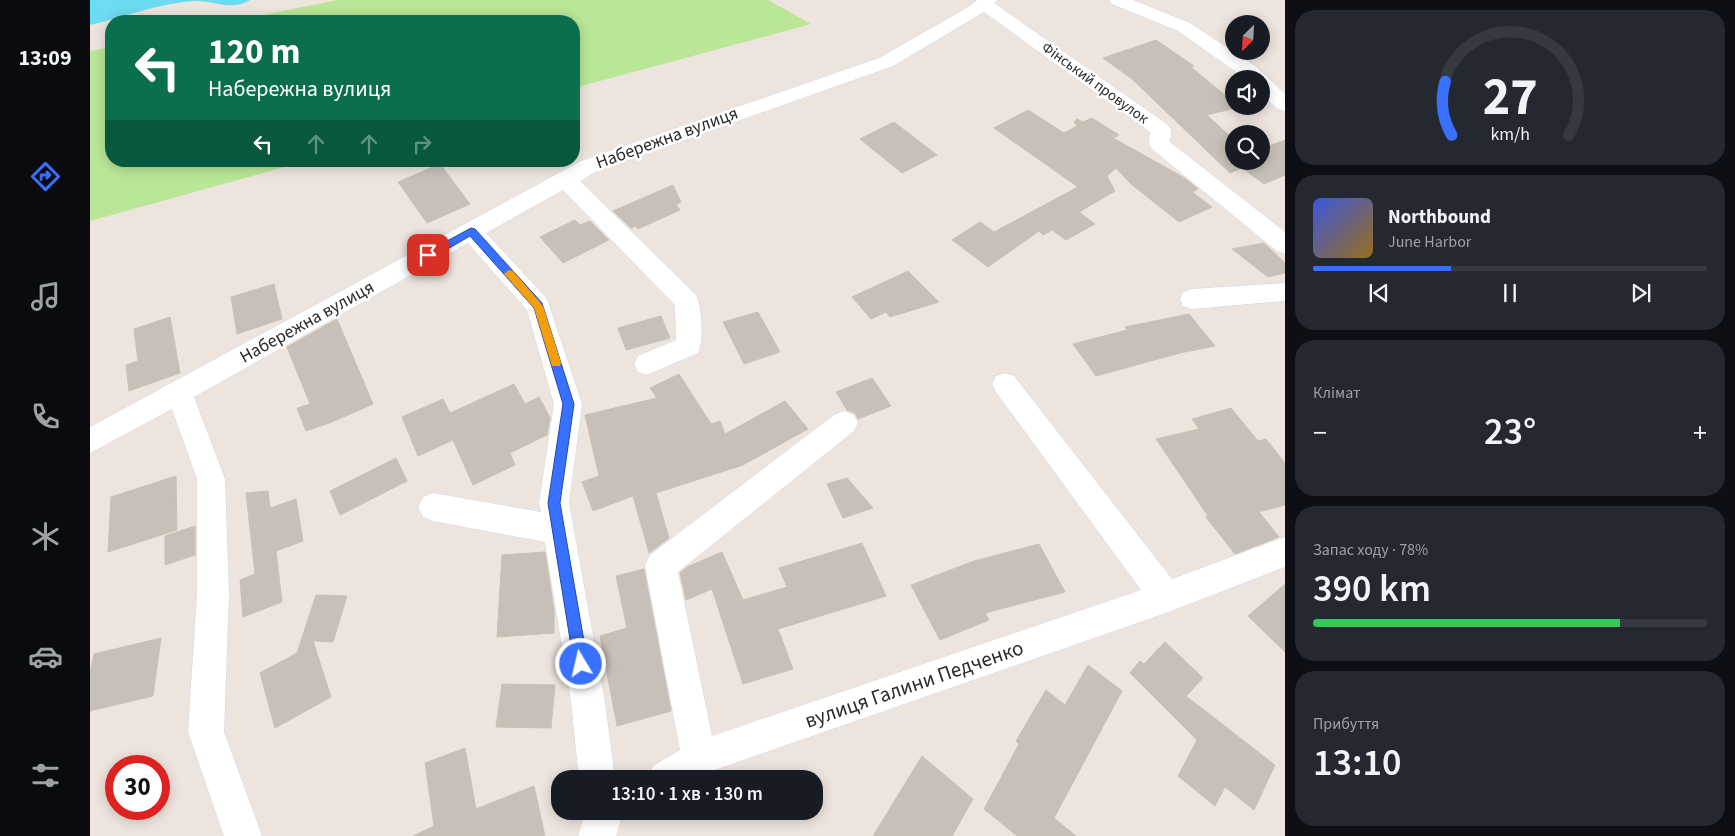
<!DOCTYPE html>
<html lang="uk">
<meta charset="utf-8">
<style>
:root{--surface:#171b24;--page:#242831;--text:#f1f3f6;--muted:#9ea1a6;--line:#363941;--accent:#3870ff}
body{margin:0;font-family:"Source Sans 3",sans-serif;background:var(--page);color:var(--text);height:100vh;display:flex;flex-direction:column;font-size:19px;white-space:nowrap}
*{box-sizing:border-box;margin:0}
p{font-size:16px;color:var(--muted)}
.icon{flex:none;width:28px;height:28px;fill:none;stroke:currentColor;stroke-width:2;stroke-linecap:round;stroke-linejoin:round}
.map{position:relative;flex:1;overflow:hidden}
.details{display:flex;flex-direction:column;gap:10px;padding:10px;background:#0d0f14;width:450px}
.details>*{flex:none}
.hud{position:absolute;left:15px;top:15px;width:475px;height:152px;border-radius:20px;box-shadow:0 2px 12px #0003;background:#0b6e4f;color:#fff;overflow:hidden}
.needle{width:32px;rotate:204deg}
.fabs{position:absolute;left:1135px;top:15px;display:grid;gap:10px}
.fabs a{display:grid;place-items:center;width:45px;height:45px;border-radius:50%;background:var(--surface);box-shadow:0 2px 12px #0003;font-size:25px}
.speed{position:absolute;left:15px;top:755px;display:flex;gap:10px;font-size:25px;font-weight:700;text-align:center}
.speed>*{display:grid;place-content:center;width:65px;height:65px;border-radius:50%;background:var(--surface);box-shadow:0 2px 12px #0003;line-height:1}
.speed .limit{border:8px solid #d22;background:#fff;color:#111}
.pin{position:absolute;display:grid;place-items:center;width:42px;height:42px;color:#fff;margin:-21px;border-radius:10px;box-shadow:0 2px 8px #0006}
.me{position:absolute;width:55px;margin:-28px;rotate:351deg;stroke-linejoin:round;filter:drop-shadow(0 0 4px #0008)}
.turn{display:flex;align-items:center;gap:18px;height:105px;padding:0 20px;font-size:22px}
.turn .icon{width:65px;height:65px;stroke-width:2.5}
.turn b{display:block;font-size:35px;line-height:42px}
.lanes{display:flex;align-items:center;height:48px;padding:0 20px;background:#0003;justify-content:center;gap:25px;direction:ltr}
.lanes .off{opacity:.35}
.big{font-size:38px;font-weight:600;line-height:1.1}
.details .widget{flex:1;display:flex;flex-direction:column;justify-content:center;gap:8px;min-width:0;padding:0 18px;border-radius:20px;background:var(--page)}
.details .dial{align-items:center;gap:0}
.dial svg{height:130px;overflow:visible;fill:none;stroke:var(--line);stroke-width:7;stroke-linecap:round;text-anchor:middle}
.dial text{fill:var(--text);stroke:none}
.song{display:flex;align-items:center;gap:15px}
.cover{width:60px;height:60px;border-radius:8px;background:linear-gradient(135deg,hsl(230 70% 55%),hsl(40 70% 35%))}
.played{height:5px;border-radius:2px;background:linear-gradient(90deg,var(--accent) 35%,var(--line) 35%)}
.keys{display:flex;justify-content:space-around;direction:ltr}
.heat{display:flex;justify-content:space-between;align-items:center;font-size:28px;direction:ltr}
.charge{height:8px;border-radius:4px;background:linear-gradient(90deg,#34c759 78%,var(--line) 0)}
.trip{position:absolute;left:461px;top:770px;width:272px;height:50px;border-radius:20px;background:var(--surface);box-shadow:0 2px 12px #0003;font-weight:600;line-height:50px;text-align:center}
main{display:flex;flex:1;min-height:0}
.tabs{display:flex;flex-direction:column;width:90px;justify-content:space-around;align-items:center;background:#090b0e;color:var(--muted)}
.tabs .icon{width:35px;height:35px}
.tabs .current{color:var(--accent)}
.tabs b{font-size:22px;color:var(--text)}
.map>svg:first-child{display:block}
</style>
<main>
<nav class="tabs">
<b>13:09</b>
<svg class="icon current" aria-label="directions" viewBox="0 0 24 24"><path d="M12 3l9 9-9 9-9-9zM9 14v-3h6M13 9l2 2-2 2"/></svg>
<svg class="icon" aria-label="music" viewBox="0 0 24 24"><path d="M9 18V5l10-2v13"/><circle cx="6" cy="18" r="3"/><circle cx="16" cy="16" r="3"/></svg>
<svg class="icon" aria-label="phone" viewBox="0 0 24 24"><path d="M5 4h4l2 5-3 2q2 4 5 5l2-3 5 2v4C11 20 4 13 5 4z"/></svg>
<svg class="icon" aria-label="climate" viewBox="0 0 24 24"><path d="M12 3v18M4 7l16 10M4 17L20 7"/></svg>
<svg class="icon" aria-label="car" viewBox="0 0 24 24"><path d="M5 17H2v-5l4-1 3-4h7l3 4 3 1v5h-3M9 17h6M6 11h13"/><circle cx="7" cy="17" r="2"/><circle cx="17" cy="17" r="2"/></svg>
<svg class="icon" aria-label="filters" viewBox="0 0 24 24"><path d="M4 7h16M4 17h16"/><circle cx="9" cy="7" r="2"/><circle cx="15" cy="17" r="2"/></svg>
</nav>
<div class="map">
<svg width="1195" height="836" viewBox="0 0 1195 836">
<rect width="100%" height="100%" fill="#ede4dd"/>
<path fill="#b9e697" d="M247,0H678L721,24L484,88V21H144Z
M21,47V161H216L0,221V51Z"/>
<path fill="#6cdcf3" d="M0,0H160C140,12 125,0 105,1C70,3 34,17 0,25Z"/>
<path fill="#c6c0b8" stroke="#c9c0b6" d="M1066,40L1104,66L1101,67L1144,103V106L1149,107L1117,115L1144,140V161H1171V149L1195,140V175L1174,184L1152,168L1140,173L1042,79L1013,58Z
M938,110L974,133L987,126L984,122L987,119L993,122L1002,118L1029,135L1023,138L1093,177L1108,189L1102,192L1122,207L1089,222L1041,184L1026,168L1017,176L1025,191L989,212L1005,224L976,240L962,230L953,235L949,231L898,267L862,240L890,222L904,232L988,187L904,128Z
M804,122L847,155L812,173L770,139Z
M350,164L380,204L337,223L308,182Z
M583,185L591,202L586,205L590,210L548,229L546,226L541,228L523,211Z
M485,220L490,225L500,221L519,240L473,263L450,237Z
M1174,243L1195,263V273L1178,277L1142,249Z
M818,271L849,302L800,317L796,312L781,319L762,297Z
M184,284L192,319L147,334L141,297Z
M668,312L690,352L654,364L633,322Z
M1099,314L1125,346L1090,353L1006,376L983,344L1037,330L1035,327Z
M571,316L580,338L536,350L528,328Z
M80,317L90,373L39,391L36,365L48,361L44,329Z
M247,319L283,404L242,422L216,431L207,408L220,404L197,347Z
M589,374L621,424L630,421L635,434L695,401L718,429L653,465L566,493L579,538L559,553L543,496L503,511L492,482L509,476L495,415L567,398L560,388Z
M782,378L801,406L768,419L765,413L757,410L746,392Z
M424,384L435,404L449,397L460,418L457,435L420,453L425,465L383,485L363,440L328,456L312,417L353,399L360,413Z
M1141,408L1168,441L1176,439L1195,463V505L1169,512L1189,537L1145,554L1116,517L1118,516L1066,439L1109,429L1102,419Z
M306,458L317,481L250,515L240,491Z
M86,476L87,530L18,552L21,497Z
M757,478L783,508L753,518L737,484Z
M178,491L180,508L206,499L213,541L186,551L192,602L153,617L150,580L165,574L156,493Z
M105,526V555L75,565V536Z
M772,543L796,596L688,629L703,669L653,684L622,589L596,600L590,573L597,567L632,552L653,600L697,587L689,568Z
M949,544L975,592L895,613L899,620L850,640L821,585L884,561Z
M455,552L464,610V633L407,637L412,555Z
M554,569L581,711L527,726L510,636L537,628L526,576Z
M1195,584V652L1158,616Z
M226,595L257,596L243,642L223,641L241,697L185,728L170,673L207,653Z
M71,638L63,696L0,711V674L4,654Z
M1075,642L1113,678L1096,696L1185,765L1164,810L1135,787L1125,806L1088,776L1107,740L1040,673L1050,661L1054,664Z
M998,665L1032,691L964,818L986,836H927L894,809L929,744L926,741L956,690L975,705Z
M412,684L465,685L461,728L406,727Z
M375,748L386,809L444,786L455,836H323L344,826L335,763Z
M832,756L883,799L862,836H783Z"/>
<g fill="none" stroke-linecap="round" stroke-linejoin="round">
<g stroke="#d2d7e4" stroke-width="1">
<path id="minor" d="M887,0H907L904,3L1078,125L1081,130L1080,142L1195,232V254L1187,251L1062,149L1059,144L1060,132L894,12L803,66L507,171L490,181L606,295C612,307 614,341 608,353L557,375L548,372L544,364L548,356L586,340L585,305L473,190L396,233L457,299L492,404L479,503L515,702L525,779H489L481,702L455,542L343,521L333,517L328,507L333,497L343,493L451,512L449,503L464,404L437,310L378,243L104,397L135,479L139,594L134,732L172,836H134L98,732L107,594V479L82,409L0,453V427L491,161L789,58L880,6Z
M1019,0H1043L1100,23L1165,66L1195,94V111L1188,109L1171,94V79H1156L1088,31L1022,4Z
M1195,283V301L1102,309L1093,306L1090,299L1093,292L1102,289Z
M915,373L924,376L1082,579L1195,537V567L1076,613L619,772L609,779H558L563,766L590,750L555,566L560,555L744,415L754,411L764,415L768,423L764,431L588,572L622,736L1051,590L906,392L902,384L906,376Z
M492,811H530L531,820L526,836H488L493,820Z"/>
</g>
<use href="#minor" fill="#fff" fill-rule="evenodd"/>
</g>
<path fill="#3870ff" stroke="#2449a6" d="M381,228L385,229L452,303L484,404L470,503L498,664L496,669L491,671L486,669L484,664L458,503L473,404L444,308L380,236L342,258L338,259L334,255L335,253Z"/>
<path fill="#f59e0b" d="M419,270L423,271L453,306L471,363L470,366H462L444,308L416,276L414,274Z"/>
<g text-anchor="middle" dominant-baseline="central" stroke-width="5" stroke-linejoin="round" paint-order="stroke">
<g font-size="15" fill="#2b2b2b" stroke="#fff">
<text transform="translate(1005 83) rotate(36)">Фінський провулок</text>
</g>
<g font-size="18" fill="#2b2b2b" stroke="#fff">
<text transform="translate(577 138) rotate(-20)">Набережна вулиця</text>
<text transform="translate(217 322) rotate(-29)">Набережна вулиця</text>
</g>
<g font-size="21" fill="#2b2b2b" stroke="#fff">
<text transform="translate(824 684) rotate(-19)">вулиця Галини Педченко</text>
</g>
</g>
</svg>
<div class="fabs">
<a><svg class="needle" viewBox="-14 -14 28 28"><path d="M0-13l5 13h-10z" fill="#e53935"/><path d="M0 13l5-13h-10z" fill="#9ea1a6"/></svg></a>
<a><svg class="icon" aria-label="sound" viewBox="0 0 24 24"><path d="M4 9h4l5-4v14l-5-4H4zM17 9q2 3 0 6"/></svg></a>
<a><svg class="icon" aria-label="search" viewBox="0 0 24 24"><circle cx="10" cy="10" r="6"/><path d="M15 15l6 6"/></svg></a>
</div>
<div class="speed"><div class="limit">30</div></div>
<div class="pin" style="left:338px;top:255px;background:#d93025"><svg class="icon" aria-label="arrive" viewBox="0 0 24 24"><path d="M6 21V4h12l-3 4 3 4H6"/></svg></div>
<svg class="me" style="left:491px;top:664px" viewBox="-20 -20 40 40"><circle r="17" fill="#3870ff" stroke="#fff" stroke-width="3"/><path d="M0-11L8 9 0 5-8 9z" fill="#fff"/></svg>
<div class="trip">13:10 · 1 хв · 130 m</div>
<div class="hud">
<div class="turn"><svg class="icon" aria-label="left" viewBox="0 0 24 24"><path d="M17 20v-9H6M10 6l-5 5 5 5"/></svg><div><b>120 m</b>Набережна вулиця</div></div>
<div class="lanes"><svg class="icon" aria-label="left" viewBox="0 0 24 24"><path d="M17 20v-9H6M10 6l-5 5 5 5"/></svg><svg class="icon off" aria-label="ahead" viewBox="0 0 24 24"><path d="M12 20V5M6 11l6-6 6 6"/></svg><svg class="icon off" aria-label="ahead" viewBox="0 0 24 24"><path d="M12 20V5M6 11l6-6 6 6"/></svg><svg class="icon off" aria-label="right" viewBox="0 0 24 24"><path d="M7 20v-9h11M14 6l5 5-5 5"/></svg></div>
</div>
</div>
<section class="details">
<div class="widget dial"><svg viewBox="0 0 100 80">
<path d="M14 69A42 42 0 1 1 86 69"/>
<path d="M14 69A42 42 0 0 1 10 36" stroke="#3870ff"/>
<text x="50" y="56" font-size="32" font-weight="700">27</text>
<text x="50" y="72" font-size="11">km/h</text>
</svg></div>
<div class="widget">
<div class="song"><i class="cover"></i><div><b>Northbound</b><p>June Harbor</p></div></div>
<div class="played"></div>
<div class="keys"><svg class="icon" aria-label="previous" viewBox="0 0 24 24"><path d="M18 5L8 12l10 7zM5 5v14"/></svg><svg class="icon" aria-label="pause" viewBox="0 0 24 24"><path d="M8 5v14M16 5v14"/></svg><svg class="icon" aria-label="next" viewBox="0 0 24 24"><path d="M6 5l10 7-10 7zM19 5v14"/></svg></div>
</div>
<div class="widget"><p>Клімат</p>
<div class="heat"><a>−</a><b class="big">23°</b><a>+</a></div>
</div>
<div class="widget"><p>Запас ходу · 78%</p><b class="big">390 km</b><div class="charge"></div></div>
<div class="widget"><p>Прибуття</p><b class="big">13:10</b></div>
</section>
</main>
